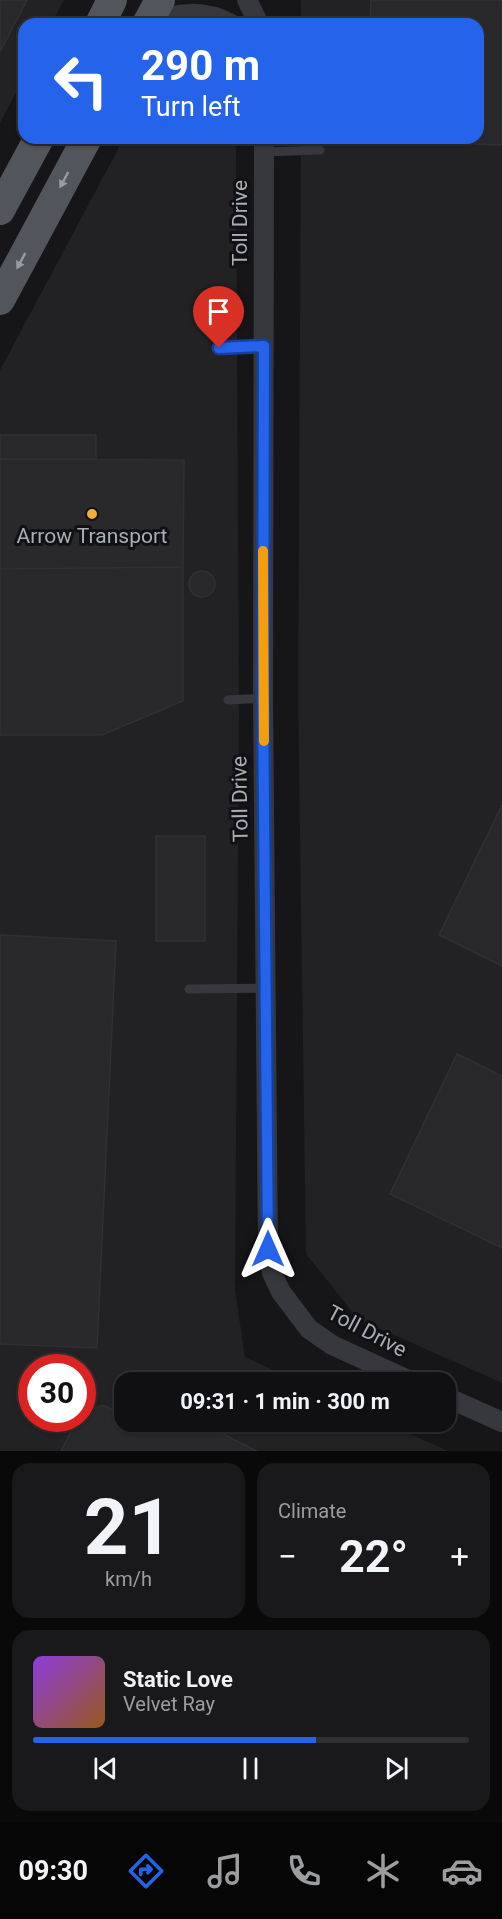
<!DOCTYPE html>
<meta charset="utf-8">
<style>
:root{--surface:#101012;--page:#19191b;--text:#f1f3f6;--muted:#9c9d9f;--line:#303032;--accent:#2563eb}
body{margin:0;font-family:Roboto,sans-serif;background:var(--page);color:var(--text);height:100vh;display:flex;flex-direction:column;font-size:22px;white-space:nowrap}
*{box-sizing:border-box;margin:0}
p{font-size:20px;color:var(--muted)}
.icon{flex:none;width:33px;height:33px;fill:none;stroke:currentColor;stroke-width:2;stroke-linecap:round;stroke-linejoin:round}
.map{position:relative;height:1451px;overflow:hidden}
.panel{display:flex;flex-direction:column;gap:12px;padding:12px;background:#09090a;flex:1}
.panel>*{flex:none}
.hud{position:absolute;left:18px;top:18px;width:466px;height:126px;border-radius:18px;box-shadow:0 2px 4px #0004,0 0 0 2px var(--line);background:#2563eb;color:#fff;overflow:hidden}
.speed{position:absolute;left:18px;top:1354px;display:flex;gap:12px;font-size:30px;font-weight:700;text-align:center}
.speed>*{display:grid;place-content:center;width:78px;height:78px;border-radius:50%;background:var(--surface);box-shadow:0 2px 4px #0004,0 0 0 2px var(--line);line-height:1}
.speed .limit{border:9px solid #d22;background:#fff;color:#111}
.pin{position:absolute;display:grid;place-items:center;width:51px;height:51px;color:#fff;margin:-62px -26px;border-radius:50% 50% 50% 0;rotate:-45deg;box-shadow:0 0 6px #0007}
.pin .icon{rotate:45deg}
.me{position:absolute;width:66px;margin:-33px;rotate:0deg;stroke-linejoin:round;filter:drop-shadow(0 0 4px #0008)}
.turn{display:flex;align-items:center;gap:21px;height:126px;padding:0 24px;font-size:27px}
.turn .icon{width:78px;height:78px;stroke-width:2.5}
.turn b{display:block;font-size:42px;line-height:51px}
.big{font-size:45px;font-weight:700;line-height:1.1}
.panel .tile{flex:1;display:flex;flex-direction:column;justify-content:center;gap:9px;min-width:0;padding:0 21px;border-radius:18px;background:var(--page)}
.panel .dial{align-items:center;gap:0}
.dial b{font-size:78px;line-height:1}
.song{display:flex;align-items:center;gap:18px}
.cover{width:72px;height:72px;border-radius:9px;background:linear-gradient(135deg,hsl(270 70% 55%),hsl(30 70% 35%))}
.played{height:6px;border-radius:3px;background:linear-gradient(90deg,var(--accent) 65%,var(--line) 65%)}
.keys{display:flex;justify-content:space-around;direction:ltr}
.heat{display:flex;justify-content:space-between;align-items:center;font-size:33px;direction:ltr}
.panel .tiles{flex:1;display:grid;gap:12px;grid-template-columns:1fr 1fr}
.tile:last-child{grid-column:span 2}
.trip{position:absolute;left:114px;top:1372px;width:342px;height:60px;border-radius:18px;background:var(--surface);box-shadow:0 2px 4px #0004,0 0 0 2px var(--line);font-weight:700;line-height:60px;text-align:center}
.tabs{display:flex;height:96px;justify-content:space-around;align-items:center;background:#060607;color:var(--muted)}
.tabs .icon{width:42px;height:42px}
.tabs .on{color:var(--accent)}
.tabs b{font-size:27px;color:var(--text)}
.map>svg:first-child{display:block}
</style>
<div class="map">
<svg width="502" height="1451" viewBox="0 0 502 1451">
<rect width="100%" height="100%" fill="#161618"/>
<path fill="#222225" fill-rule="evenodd" d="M0,0H64L51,24H24V77L0,123Z
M301,0H502V1383L358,1319L306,1254L298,695L301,138H478V24H301Z
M124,138H236L239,715L235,1290L245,1357L301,1383H124V1422H383L448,1451H0V370ZM32,1368H82V1419H32Z"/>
<path fill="#29292c" stroke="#303034" stroke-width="1.5" d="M0,0H27L0,52Z
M371,0H502V145L403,142V138H478V24H370Z
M0,435H96V459H0Z
M0,459L184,460L183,567L0,569Z
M183,567V701L102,735H0V569Z
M189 584a13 13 0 1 1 26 0a13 13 0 1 1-26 0Z
M502,805V966L439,935Z
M156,836H205V941H156Z
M0,935L116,941L97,1348L0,1344Z
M457,1054L502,1076V1248L390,1194Z
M103,1405L124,1416V1422H200L257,1451H61L77,1419H82V1413Z"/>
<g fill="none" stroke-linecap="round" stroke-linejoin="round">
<path stroke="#37383d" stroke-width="9" d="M264,152L320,150
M219,348L264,346
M228,700L263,698
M189,989L266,988"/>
<path stroke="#37383d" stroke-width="20" d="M247,0L259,24
M150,24C176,11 206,10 231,24
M264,138L263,698L268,1249L272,1273L281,1292L309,1329L332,1345L415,1383
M446,1397L502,1422"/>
<path stroke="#53555c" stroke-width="30" d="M100,24L112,0
M147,24L160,0
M0,210L39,138
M0,300L87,138"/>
</g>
<defs><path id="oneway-solid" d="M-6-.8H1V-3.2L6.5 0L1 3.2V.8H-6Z" transform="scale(1.5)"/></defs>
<g fill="#979ba6">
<use href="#oneway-solid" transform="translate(64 180) rotate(118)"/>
<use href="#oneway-solid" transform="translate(21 261) rotate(118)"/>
</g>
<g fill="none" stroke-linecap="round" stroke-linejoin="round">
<g stroke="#184099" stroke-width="15">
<path id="route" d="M219,348L264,346L263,698L268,1249"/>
</g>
<use href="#route" stroke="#2563eb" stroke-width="10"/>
<path stroke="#f59e0b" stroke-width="10" d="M263,551L264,741"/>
</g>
<circle fill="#f2b134" stroke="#111113" stroke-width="2" cx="92" cy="514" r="6"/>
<g text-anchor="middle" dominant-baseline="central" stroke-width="6" stroke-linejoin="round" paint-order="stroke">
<g font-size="21" fill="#a8adb8" stroke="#111113">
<text transform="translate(240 223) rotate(-90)">Toll Drive</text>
<text transform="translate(240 799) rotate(-91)">Toll Drive</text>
<text transform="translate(367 1331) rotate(28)">Toll Drive</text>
</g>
<g font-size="21" fill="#a8adb8" stroke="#111113">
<text x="92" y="536">Arrow Transport</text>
</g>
</g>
</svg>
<div class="speed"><div class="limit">30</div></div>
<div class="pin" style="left:219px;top:348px;background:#d93025"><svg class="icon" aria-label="arrive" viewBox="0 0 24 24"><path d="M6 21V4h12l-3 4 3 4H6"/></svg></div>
<svg class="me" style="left:268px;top:1249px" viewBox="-20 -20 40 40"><path d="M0-17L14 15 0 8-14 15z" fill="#2563eb" stroke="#fff" stroke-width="4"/></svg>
<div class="trip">09:31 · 1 min · 300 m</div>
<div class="hud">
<div class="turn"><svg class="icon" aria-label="left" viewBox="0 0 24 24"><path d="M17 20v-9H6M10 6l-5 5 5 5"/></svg><div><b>290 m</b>Turn left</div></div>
</div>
</div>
<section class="panel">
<div class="tiles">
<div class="tile dial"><b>21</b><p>km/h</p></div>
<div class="tile"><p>Climate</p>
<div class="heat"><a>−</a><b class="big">22°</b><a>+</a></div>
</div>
<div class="tile">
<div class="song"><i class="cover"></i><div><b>Static Love</b><p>Velvet Ray</p></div></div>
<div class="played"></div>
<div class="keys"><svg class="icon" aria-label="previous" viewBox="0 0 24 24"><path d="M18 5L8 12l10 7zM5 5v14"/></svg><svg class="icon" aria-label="pause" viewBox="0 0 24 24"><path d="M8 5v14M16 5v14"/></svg><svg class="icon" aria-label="next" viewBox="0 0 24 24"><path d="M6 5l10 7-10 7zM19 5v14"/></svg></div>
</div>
</div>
</section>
<nav class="tabs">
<b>09:30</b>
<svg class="icon on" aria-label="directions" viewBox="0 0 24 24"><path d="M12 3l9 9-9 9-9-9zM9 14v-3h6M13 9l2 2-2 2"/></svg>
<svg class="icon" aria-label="music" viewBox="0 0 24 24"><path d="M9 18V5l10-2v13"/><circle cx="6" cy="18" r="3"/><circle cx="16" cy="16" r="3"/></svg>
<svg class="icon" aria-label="phone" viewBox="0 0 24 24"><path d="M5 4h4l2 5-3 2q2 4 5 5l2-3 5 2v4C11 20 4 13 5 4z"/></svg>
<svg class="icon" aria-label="climate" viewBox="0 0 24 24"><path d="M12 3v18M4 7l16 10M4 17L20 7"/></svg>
<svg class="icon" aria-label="car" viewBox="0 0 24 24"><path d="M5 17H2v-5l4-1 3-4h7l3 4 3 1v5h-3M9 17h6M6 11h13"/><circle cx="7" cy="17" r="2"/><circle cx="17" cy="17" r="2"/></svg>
</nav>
